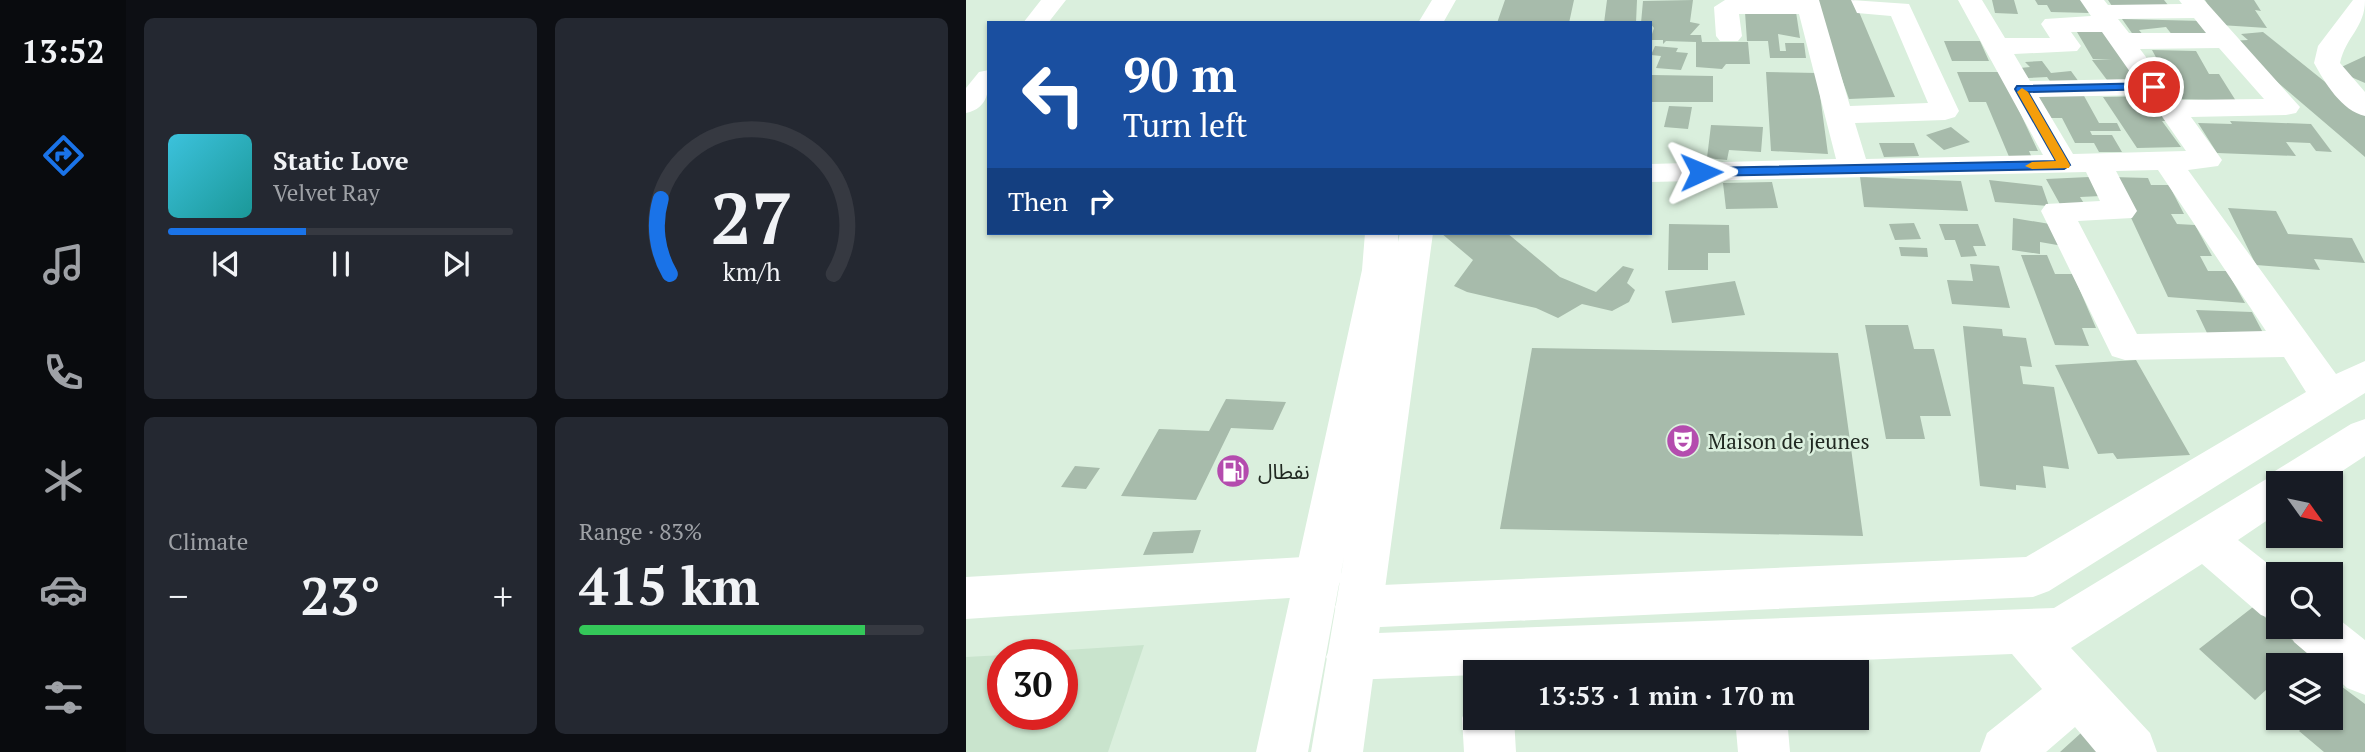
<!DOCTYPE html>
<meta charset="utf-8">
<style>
:root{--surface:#171b24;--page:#242831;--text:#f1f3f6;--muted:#9ea1a6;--line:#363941;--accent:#1a73e8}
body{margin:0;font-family:"PT Serif","Noto Sans Arabic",serif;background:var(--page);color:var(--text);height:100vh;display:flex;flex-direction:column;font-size:26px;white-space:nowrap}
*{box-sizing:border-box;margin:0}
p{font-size:23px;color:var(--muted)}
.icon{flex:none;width:38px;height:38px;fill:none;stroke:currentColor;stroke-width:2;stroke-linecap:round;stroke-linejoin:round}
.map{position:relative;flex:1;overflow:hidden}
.details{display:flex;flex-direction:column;gap:18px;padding:18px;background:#0d0f14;width:840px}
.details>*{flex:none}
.top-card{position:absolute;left:21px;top:21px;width:665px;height:214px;border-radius:0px;box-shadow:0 2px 5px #0004;background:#1a4fa0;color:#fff;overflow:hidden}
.needle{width:46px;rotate:123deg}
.controls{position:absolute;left:1300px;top:471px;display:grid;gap:14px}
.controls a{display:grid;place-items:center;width:77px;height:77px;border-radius:0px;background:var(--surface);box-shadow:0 2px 5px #0004;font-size:35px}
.speed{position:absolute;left:21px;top:639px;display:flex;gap:14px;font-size:35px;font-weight:700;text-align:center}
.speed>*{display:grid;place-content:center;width:91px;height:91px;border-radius:50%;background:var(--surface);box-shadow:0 2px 5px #0004;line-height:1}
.speed .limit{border:10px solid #d22;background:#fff;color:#111}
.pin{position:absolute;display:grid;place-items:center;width:60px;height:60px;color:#fff;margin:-30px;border:4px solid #fff;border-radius:50%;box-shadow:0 2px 7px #0007}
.me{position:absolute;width:77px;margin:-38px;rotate:89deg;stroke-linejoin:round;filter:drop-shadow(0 0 5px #0008)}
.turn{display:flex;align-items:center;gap:24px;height:147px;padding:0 21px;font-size:32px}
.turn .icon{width:91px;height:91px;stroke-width:2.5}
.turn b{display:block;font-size:49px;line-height:60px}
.then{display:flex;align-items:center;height:66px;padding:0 21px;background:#0003;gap:14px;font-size:26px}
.big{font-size:52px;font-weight:600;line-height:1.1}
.details .widget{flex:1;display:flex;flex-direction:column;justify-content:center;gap:10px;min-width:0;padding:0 24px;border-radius:10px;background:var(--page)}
.details .dial{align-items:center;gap:0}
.dial svg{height:182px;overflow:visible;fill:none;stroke:var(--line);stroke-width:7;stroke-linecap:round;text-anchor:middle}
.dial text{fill:var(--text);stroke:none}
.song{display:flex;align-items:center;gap:21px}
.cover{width:84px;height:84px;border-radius:10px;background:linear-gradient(135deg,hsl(190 70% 55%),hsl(180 70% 35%))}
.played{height:7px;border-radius:4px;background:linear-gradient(90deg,var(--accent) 40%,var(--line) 40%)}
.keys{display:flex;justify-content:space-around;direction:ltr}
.heat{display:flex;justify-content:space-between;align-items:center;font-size:38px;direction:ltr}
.charge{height:10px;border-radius:5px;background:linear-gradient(90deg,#34c759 83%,var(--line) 0)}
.details .tiles{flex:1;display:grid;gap:18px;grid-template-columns:repeat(2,1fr)}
.trip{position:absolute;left:497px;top:660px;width:406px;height:70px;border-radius:0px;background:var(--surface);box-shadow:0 2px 5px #0004;font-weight:600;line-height:70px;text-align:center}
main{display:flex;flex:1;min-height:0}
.tabs{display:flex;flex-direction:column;width:126px;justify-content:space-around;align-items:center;background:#090b0e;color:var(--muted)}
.tabs .icon{width:49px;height:49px}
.tabs .on{color:var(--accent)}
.tabs b{font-size:32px;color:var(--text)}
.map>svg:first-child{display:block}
</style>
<main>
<nav class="tabs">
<b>13:52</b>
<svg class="icon on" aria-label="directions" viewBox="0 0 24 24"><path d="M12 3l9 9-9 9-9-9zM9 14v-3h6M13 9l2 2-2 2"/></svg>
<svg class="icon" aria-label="music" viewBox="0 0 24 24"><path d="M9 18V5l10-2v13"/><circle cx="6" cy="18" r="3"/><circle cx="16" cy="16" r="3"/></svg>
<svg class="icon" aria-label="phone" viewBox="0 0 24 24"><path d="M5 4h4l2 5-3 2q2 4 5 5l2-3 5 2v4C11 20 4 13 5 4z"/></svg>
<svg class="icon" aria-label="climate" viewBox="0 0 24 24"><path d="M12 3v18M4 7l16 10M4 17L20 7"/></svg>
<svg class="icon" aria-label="car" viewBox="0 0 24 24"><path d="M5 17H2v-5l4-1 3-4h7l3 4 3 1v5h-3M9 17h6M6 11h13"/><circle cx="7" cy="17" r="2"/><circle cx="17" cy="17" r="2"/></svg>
<svg class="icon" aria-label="filters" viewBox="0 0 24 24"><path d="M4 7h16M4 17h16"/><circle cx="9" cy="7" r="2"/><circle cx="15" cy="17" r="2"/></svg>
</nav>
<section class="details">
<div class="tiles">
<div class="widget">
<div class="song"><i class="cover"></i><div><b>Static Love</b><p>Velvet Ray</p></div></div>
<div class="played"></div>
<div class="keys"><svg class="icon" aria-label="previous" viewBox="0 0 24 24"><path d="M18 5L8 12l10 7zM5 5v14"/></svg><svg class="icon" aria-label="pause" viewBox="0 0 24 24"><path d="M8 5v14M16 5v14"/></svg><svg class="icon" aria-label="next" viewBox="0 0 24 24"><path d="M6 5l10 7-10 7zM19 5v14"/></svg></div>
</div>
<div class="widget dial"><svg viewBox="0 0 100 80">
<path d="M14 69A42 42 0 1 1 86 69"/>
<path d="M14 69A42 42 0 0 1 10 36" stroke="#1a73e8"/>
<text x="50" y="56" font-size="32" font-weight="700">27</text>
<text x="50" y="72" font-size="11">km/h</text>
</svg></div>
<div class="widget"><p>Climate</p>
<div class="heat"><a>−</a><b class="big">23°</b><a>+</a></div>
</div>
<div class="widget"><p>Range · 83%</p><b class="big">415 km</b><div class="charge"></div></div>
</div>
</section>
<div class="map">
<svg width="1399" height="752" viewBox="0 0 1399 752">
<rect width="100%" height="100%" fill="#daefdd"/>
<path fill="#c9e4cd" d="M178,645L142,752H0V657L37,655V714H96V654H39Z"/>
<path fill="#a7bbab" d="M539,0H608L603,23H531Z
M641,0H671L670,23H638Z
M727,0L724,22L734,24L724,35H735L736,42H782L784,64H760L756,69L730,67V42L700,41L697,44V40H684L688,28L684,23H675L677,1Z
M848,0H888L929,97L883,99Z
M1026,0H1048L1052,14L1029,13Z
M1069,0H1116L1123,13L1085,12L1081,5H1072Z
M1142,0H1198L1206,10L1150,12Z
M1239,0H1288L1295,11L1289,10L1301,28L1254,25Z
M779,12H830L834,38L812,34L814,51H820L819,43H838L840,58H804L802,41H781Z
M1156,19L1237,21L1250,36H1207L1200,27L1173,30L1178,36H1168Z
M1111,32H1140L1182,82L1144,84L1126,60L1146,59H1127Z
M1297,32L1399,114V157L1263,41L1282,40L1275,34Z
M978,41H1014L1023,61H986Z
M689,46L712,48L710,52L722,53L715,70L690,68L695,56L685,55Z
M1186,50L1230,51L1243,74H1253L1270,101L1213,99Z
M1399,56V83L1369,70Z
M1076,61L1085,73L1105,71L1113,82L1086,84L1081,77L1062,78L1054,68L1064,67L1059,62Z
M800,72L851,73L862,154L805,151Z
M991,72H1035L1072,151H1063L1067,160L1044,159L1020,102H1003Z
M686,75L747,76V102H684Z
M1070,94H1117L1133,123H1151L1155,131H1124L1126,135H1146L1156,152H1133L1128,143H1109L1096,118H1081Z
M1187,96L1206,121H1196L1215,147L1171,148L1137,97Z
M703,106L726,107L722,129L698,127Z
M1264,121L1345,124L1366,152L1350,151L1344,143L1320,142L1330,156L1251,153L1232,123L1266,124Z
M745,125L797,127L795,152L763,150L761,160L741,158Z
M985,127L1004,142L978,150L960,135Z
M913,143H948L953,156L918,157Z
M894,177L995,181L1002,211L898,207Z
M1123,177L1135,196L1114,197L1119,205L1095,206L1080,179Z
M1146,177L1182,178L1185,185H1203L1218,214H1205L1211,224L1229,225L1246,256H1234L1242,271H1261L1279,303L1202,297Z
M1023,180L1076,186L1083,206L1029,202Z
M806,182L812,208L760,209L757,183Z
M1262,208L1310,211L1322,234L1386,238L1399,263L1348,259L1354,270L1290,265Z
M1047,218L1096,226L1097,246L1074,242V254L1046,250Z
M948,223L955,239L929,240L923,224Z
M703,224L763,225L764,253H742V270H702Z
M973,224H1012L1020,246H1007L1011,256L995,257L989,240H979Z
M475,233H541L594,277L630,292L657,266L668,269L661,283L669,290L663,302L646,311L616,304L592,318L570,308L501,292L488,286L507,260Z
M933,247L961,248L962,257L935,256Z
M1055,255H1081L1089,274H1107L1130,328H1116L1123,346L1089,345Z
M1004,264L1033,266L1044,308L986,304L981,280L1007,281Z
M769,281L779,315L706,323L699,291Z
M1230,310L1286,312L1304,346L1241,333Z
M899,325H942L948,349H968L985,416H954L959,439H920Z
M997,326L1036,329L1037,336L1060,338L1066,367L1054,366L1057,384L1088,387L1103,469L1077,466L1080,488L1050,485V490L1014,486Z
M566,348L872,353L897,536L534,529Z
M1170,360L1224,455L1151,459L1147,453L1132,454L1089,365Z
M260,399L320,402L307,430L265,428L230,500L155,496L193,429L243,431Z
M109,466L134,468L120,489L95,487Z
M235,530L227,553L177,555L187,532Z
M1287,607L1343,654L1329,665H1312V679L1289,700L1233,649Z
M1375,686L1399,704V752H1358L1333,731L1346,718H1365V697Z
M1115,733L1135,752H1094Z"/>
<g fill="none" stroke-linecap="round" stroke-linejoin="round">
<path fill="#fff" fill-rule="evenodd" d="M75,0H100L82,23H57Z
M759,0H853L884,106L962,103L925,16L891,13L885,0L943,4L993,111L989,117L979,120L889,123L900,159L1077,155L992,0H1016L1039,38H1084L1075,24L1079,19L1125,16L1114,0H1138L1142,5L1216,4L1213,0H1238L1334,107L1330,113L1320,115L1225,117L1256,160L1252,166L1222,170L1370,374L1399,361V393L1083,591L1067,597L393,628L376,622L369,607L376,592L393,586L1060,557L1340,392L1318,357L1159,360L1146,356L1075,211L1080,204L1134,201L1120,172L684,182V164L870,159L833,14H773L776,36L772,41H754L750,36L748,7ZM1228,18L1240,33H1163L1152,19ZM1105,32H1136L1169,79L1064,81L1048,54L1111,51L1115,46ZM1253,48L1298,99L1212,100L1174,49ZM1181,95L1220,151L1107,154L1073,97ZM1192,170L1300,331L1171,334L1112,221L1166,218L1171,211L1150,171Z
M1387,0H1399C1399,28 1380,36 1374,63L1399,92V116C1376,111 1359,83 1348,63L1352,46Z
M23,70C23,90 23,108 0,113V88L13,72Z
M1399,419V456L1358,483H1312V513L1272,540L1315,574L1312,621L1295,615L1236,564L1105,648L1184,733L1191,752H1130L1109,727L1080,752H1014L1021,733L1076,689L1046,654L590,672H509V675L385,680L368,673L360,657L368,641L385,634L1088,608L1307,475L1309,471L1385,424Z
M354,556L370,562L377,576L370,590L354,596L0,619V577Z
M1365,613L1399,640V695L1381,688L1365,673V665H1355L1328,642L1321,626H1365Z
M509,698V718H548L550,752H498L496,718L504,700Z
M769,718H821L824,752H772Z"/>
<path fill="#fff" fill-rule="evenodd" d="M466,0H490L477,23H452Z
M399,233H432V242L434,233H467L397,752H345L378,557L342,752H290L396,270Z"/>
</g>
<path fill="#1a73e8" stroke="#114b97" stroke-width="2" d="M1188,83L1192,84V89L1062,92L1104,165L1098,169L735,176L729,172L735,168L1090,161L1049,89L1051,86Z"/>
<path fill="#f59e0b" d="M1056,88L1062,92L1104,165L1103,168L1066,169L1059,166L1066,162L1090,161L1051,92Z"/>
<defs>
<g id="theatre-disc" transform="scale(1.75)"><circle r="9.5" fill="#b44cae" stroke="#daefdd"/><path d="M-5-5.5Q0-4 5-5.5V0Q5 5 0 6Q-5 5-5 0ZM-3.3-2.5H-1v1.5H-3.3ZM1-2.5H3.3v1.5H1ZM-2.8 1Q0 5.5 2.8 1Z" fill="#fff"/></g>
<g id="fuel-disc" transform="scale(1.75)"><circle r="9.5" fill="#b44cae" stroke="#daefdd"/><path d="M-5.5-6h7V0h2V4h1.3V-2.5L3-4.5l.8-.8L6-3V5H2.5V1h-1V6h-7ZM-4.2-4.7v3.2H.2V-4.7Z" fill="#fff"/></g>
</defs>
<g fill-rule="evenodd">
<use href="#theatre-disc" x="717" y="441"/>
<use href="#fuel-disc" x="267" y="471"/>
</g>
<g text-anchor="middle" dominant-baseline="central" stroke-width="5" stroke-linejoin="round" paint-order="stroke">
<g font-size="21" fill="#202821" stroke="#daefdd" text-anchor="start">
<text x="742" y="441">Maison de jeunes</text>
<text x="292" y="471">نفطال</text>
</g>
</g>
</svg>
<div class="controls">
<a><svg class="needle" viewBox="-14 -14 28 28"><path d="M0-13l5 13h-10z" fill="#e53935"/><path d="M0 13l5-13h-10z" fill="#9ea1a6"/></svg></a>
<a><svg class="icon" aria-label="search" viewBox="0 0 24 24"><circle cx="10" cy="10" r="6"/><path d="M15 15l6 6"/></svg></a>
<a><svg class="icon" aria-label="layers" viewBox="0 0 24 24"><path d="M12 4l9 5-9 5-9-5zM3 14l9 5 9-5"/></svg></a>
</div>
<div class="speed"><div class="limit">30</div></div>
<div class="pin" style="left:1188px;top:87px;background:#d93025"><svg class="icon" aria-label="arrive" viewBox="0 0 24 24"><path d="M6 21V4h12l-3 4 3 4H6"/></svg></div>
<svg class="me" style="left:735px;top:172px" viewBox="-20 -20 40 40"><path d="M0-17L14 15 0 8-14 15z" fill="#1a73e8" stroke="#fff" stroke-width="4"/></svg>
<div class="trip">13:53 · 1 min · 170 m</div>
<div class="top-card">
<div class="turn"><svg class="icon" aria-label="left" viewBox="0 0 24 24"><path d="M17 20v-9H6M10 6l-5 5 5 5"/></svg><div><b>90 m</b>Turn left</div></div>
<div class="then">Then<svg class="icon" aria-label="right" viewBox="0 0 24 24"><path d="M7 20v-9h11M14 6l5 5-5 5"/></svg></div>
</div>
</div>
</main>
